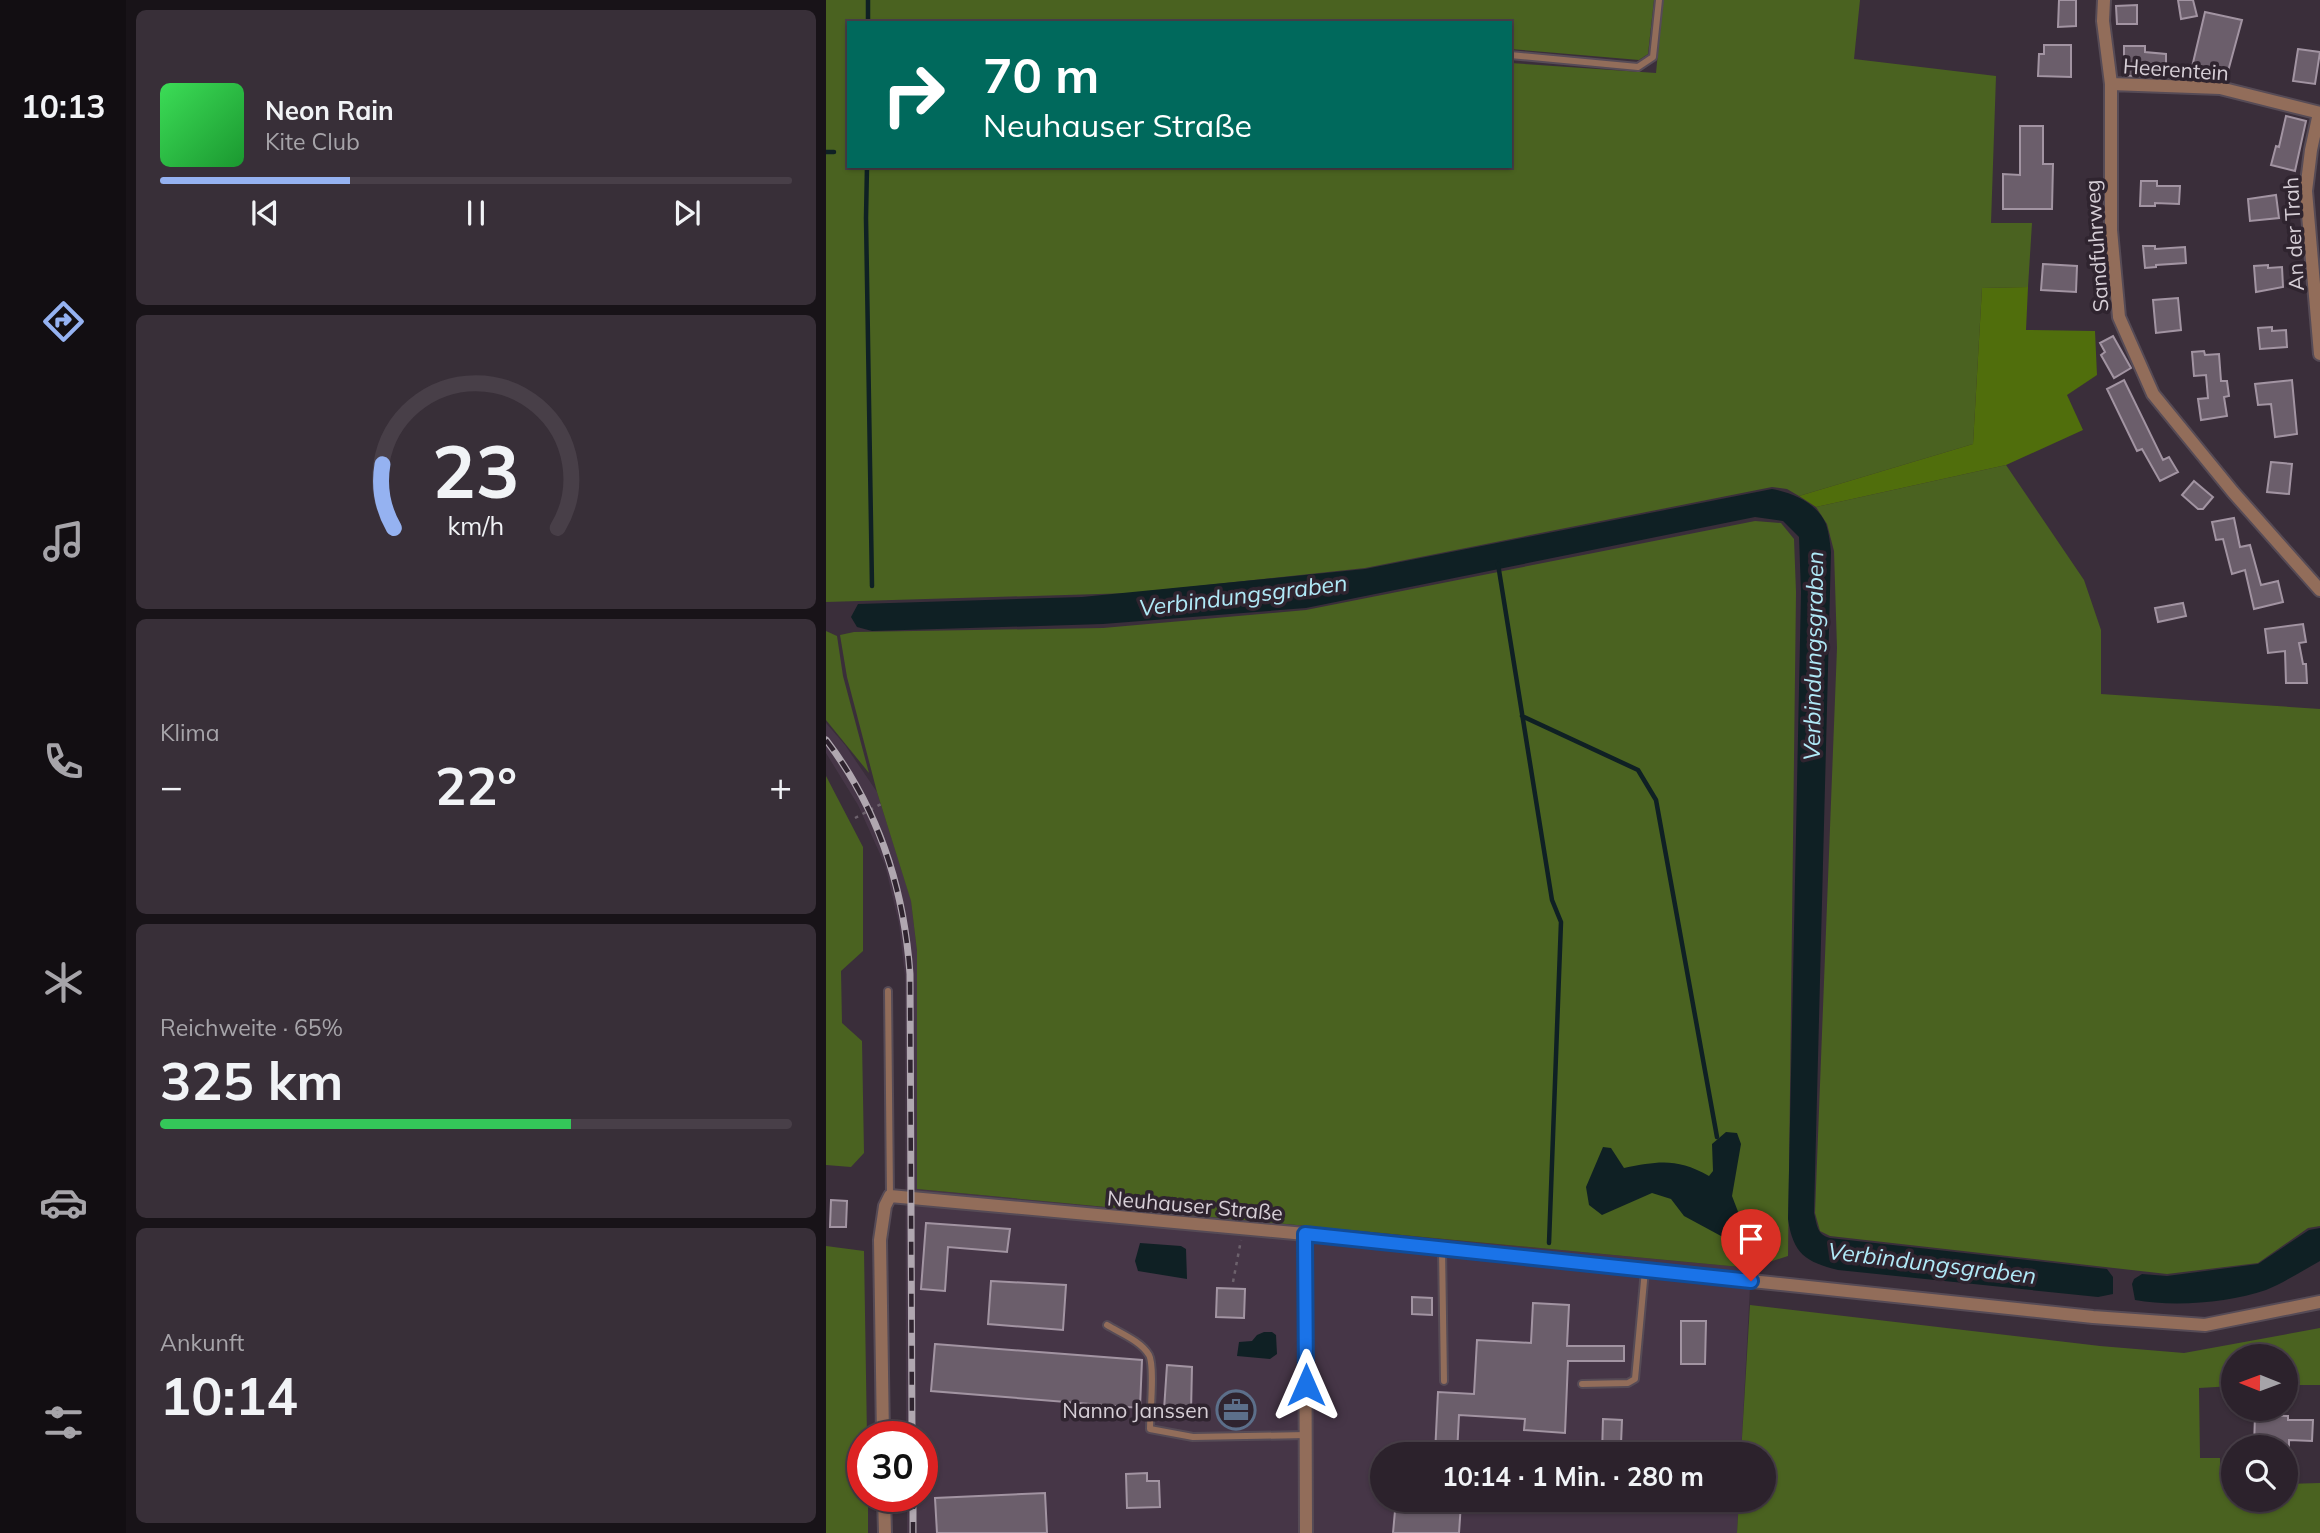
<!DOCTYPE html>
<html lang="de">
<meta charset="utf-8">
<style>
:root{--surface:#2c222c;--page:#382f38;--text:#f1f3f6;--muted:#a6a4a9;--line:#483f48;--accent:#95b2f1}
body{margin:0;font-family:Mulish,sans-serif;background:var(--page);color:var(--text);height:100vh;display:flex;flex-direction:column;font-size:26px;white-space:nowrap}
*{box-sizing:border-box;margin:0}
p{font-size:23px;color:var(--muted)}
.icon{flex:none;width:38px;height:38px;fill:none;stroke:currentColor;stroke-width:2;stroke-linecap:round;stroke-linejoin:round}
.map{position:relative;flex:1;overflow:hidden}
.sheet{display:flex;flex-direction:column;gap:10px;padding:10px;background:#181318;width:700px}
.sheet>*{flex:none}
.hud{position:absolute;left:21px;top:21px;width:665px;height:147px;border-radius:0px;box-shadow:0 2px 5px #0004,0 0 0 2px var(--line);background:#00695c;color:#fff;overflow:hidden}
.needle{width:46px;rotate:271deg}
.fabs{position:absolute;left:1395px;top:1344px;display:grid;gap:14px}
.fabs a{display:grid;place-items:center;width:77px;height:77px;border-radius:50%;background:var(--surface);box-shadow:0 2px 5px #0004,0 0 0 2px var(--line);font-size:35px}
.speed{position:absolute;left:21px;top:1421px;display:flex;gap:14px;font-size:35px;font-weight:700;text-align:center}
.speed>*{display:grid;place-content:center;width:91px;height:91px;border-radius:50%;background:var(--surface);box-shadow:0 2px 5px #0004,0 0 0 2px var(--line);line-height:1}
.speed .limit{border:10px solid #d22;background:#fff;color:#111}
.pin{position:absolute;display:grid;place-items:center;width:60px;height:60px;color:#fff;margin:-72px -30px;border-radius:50% 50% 50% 0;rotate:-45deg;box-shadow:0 0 7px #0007}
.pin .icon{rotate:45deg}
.me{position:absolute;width:77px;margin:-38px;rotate:0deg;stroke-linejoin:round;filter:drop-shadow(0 0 5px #0008)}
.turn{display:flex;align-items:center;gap:24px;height:147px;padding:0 21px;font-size:32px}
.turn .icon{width:91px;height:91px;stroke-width:2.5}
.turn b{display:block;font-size:49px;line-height:60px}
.big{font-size:52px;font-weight:700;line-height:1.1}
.sheet .tile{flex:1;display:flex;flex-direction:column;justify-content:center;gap:10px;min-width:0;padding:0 24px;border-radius:10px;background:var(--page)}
.sheet .dial{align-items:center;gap:0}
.dial svg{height:182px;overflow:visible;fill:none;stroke:var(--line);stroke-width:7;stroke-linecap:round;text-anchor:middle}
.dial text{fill:var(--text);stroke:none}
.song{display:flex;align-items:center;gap:21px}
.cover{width:84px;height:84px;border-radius:10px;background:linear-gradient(135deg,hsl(130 70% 55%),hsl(130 70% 35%))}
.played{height:7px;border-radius:4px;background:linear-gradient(90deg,var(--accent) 30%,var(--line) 30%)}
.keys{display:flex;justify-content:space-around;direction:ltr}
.heat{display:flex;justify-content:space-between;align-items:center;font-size:38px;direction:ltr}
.charge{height:10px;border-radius:5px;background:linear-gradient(90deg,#34c759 65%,var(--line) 0)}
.trip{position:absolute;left:544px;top:1442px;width:406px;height:70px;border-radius:35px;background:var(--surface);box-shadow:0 2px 5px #0004,0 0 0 2px var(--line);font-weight:700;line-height:70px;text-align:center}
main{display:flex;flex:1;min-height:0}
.tab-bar{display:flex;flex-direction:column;width:126px;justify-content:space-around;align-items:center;background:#120e12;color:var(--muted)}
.tab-bar .icon{width:49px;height:49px}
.tab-bar .on{color:var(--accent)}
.tab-bar b{font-size:32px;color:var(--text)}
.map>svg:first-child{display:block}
</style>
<main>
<nav class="tab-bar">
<b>10:13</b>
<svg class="icon on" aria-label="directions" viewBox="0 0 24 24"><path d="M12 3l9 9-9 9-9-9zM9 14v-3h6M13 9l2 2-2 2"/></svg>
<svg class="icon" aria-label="music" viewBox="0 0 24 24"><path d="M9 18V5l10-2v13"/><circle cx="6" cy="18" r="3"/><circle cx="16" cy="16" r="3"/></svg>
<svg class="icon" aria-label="phone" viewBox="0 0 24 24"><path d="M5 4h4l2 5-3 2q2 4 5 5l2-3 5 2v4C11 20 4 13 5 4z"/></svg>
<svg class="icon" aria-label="climate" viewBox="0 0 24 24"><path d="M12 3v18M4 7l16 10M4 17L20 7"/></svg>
<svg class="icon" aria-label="car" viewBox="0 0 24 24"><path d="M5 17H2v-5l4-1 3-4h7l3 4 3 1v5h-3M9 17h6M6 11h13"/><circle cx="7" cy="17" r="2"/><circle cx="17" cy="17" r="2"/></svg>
<svg class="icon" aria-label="filters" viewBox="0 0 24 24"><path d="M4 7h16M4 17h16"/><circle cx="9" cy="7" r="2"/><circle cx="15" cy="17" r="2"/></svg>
</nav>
<section class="sheet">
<div class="tile">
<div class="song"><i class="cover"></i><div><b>Neon Rain</b><p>Kite Club</p></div></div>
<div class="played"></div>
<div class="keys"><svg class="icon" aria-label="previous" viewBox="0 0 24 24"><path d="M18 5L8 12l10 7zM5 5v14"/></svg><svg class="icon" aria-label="pause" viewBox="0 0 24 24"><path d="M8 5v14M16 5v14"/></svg><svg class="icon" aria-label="next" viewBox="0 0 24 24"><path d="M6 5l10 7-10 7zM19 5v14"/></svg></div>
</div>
<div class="tile dial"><svg viewBox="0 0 100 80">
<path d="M14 69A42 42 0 1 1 86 69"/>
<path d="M14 69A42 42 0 0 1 9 41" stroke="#95b2f1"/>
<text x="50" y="56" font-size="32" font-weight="700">23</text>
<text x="50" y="72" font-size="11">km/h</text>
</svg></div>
<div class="tile"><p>Klima</p>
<div class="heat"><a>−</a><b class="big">22°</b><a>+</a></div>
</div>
<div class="tile"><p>Reichweite · 65%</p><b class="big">325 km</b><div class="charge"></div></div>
<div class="tile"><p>Ankunft</p><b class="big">10:14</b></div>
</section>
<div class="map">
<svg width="1494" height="1533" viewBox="0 0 1494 1533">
<rect width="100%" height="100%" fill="#3a2e3a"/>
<path fill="#463647" d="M0,723L19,745L51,792L85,900L91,951V1189L925,1268L915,1454H556V1500H913L911,1533H81V1496H96V1437H80L79,976L73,924L59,865L32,805L0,753Z"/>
<path fill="#4a6220" d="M0,0H828L822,54L813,60L684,49V23H23V166H684V63L830,73L837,0H1034L1028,59L1170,76L1165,223H1206L1202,287L1156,288L1147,444L973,496L961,489L946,487L539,568L306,593L0,602Z
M1180,465L1258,580L1275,630V694L1494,709V1226L1482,1228L1432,1263L1341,1274L1004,1236L994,1231L989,1213L1011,648L1008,551L1001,524L990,507Z
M929,521L955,523L968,539L970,592L962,1256L925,1268L91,1189V951L85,901L51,792L21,677L14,635L28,632L277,628L480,610Z
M0,631L11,636L17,676L43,773L0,720Z
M0,776L37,847V951L15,971L16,1023L36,1041L38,1153L25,1167L0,1165Z
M0,1246L38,1251L41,1437H37V1496H42V1533H0Z
M924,1305L1274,1346L1358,1353L1494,1328V1385H1460V1356H1407V1386L1373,1388L1374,1458H1394L1395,1485H1407V1500H1460V1484L1494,1483V1533H911L913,1500H938V1454H915Z"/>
<path fill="#506e0c" d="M1202,287L1200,330L1269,331L1271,375L1241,395L1257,430L1180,465L990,507L973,496L1147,444L1156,288Z"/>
<path fill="#0f2024" d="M946,489C967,493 991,503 1000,524C1003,533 1004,543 1005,552L988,1213C991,1225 991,1235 1004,1238L1281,1269L1287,1277V1294L1272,1297L1012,1270C980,1262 967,1254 962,1219L975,592L973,537L957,521L929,517L480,608L277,624L46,631L31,627L25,617L32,604L256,597L539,569Z
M900,1132L911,1133L915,1144L906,1196L916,1222L910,1230L895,1236L858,1216L845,1199L826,1193L776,1215L763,1205L760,1187L777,1147L785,1148L798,1168C833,1161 851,1158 883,1176L887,1171L886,1144Z
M1494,1228V1261C1476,1271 1459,1282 1440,1290C1403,1303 1347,1307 1309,1300L1306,1284L1308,1279L1316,1274L1341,1276L1432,1264L1483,1230Z
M314,1243L355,1246L360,1249L361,1279L312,1271L309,1261Z
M438,1332H446L450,1335L451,1354L444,1359L411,1356L413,1342L426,1341L431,1335Z"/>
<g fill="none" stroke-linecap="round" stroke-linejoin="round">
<path stroke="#0f2024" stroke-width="4.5" d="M42,0V23
M0,152H8
M41,166L40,218L46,586
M672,564L726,900L735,922L723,1243
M696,716L812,770L830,800L891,1137"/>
</g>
<path fill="#6b5e6b" stroke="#a294a2" stroke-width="2" d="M1233,0H1250V26L1232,27Z
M1352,0H1367L1371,16L1355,19Z
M1311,5V24H1291L1290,6Z
M1379,12L1416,20L1401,75L1366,67Z
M1218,45H1245V77L1212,76L1213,54H1218Z
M1298,46H1319V52L1340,54V73H1322V76H1298Z
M1472,49L1494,52L1489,84L1467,81Z
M1460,116L1480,121L1469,171L1445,165L1450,146L1453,147Z
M1194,126H1217V164H1227L1226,209H1177V174L1194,175Z
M1315,181H1331V186H1354L1353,204L1329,203V206H1314Z
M1450,195L1453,218L1424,221L1422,199Z
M1317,246H1329V249L1359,247L1360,263L1330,265V267L1319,268Z
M1217,264L1251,266L1250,292L1215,290Z
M1442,265V268L1456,267L1457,287L1430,292L1428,266Z
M1352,298L1355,330L1330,333L1327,300Z
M1446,327V331L1460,330L1461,347L1434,349L1432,328Z
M1287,336L1305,368L1288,378L1275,355L1279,352L1274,343Z
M1378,351L1379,355L1393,354L1395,381H1401L1403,396L1398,397L1401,416L1375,420L1372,399L1382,398L1380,375L1368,376L1366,352Z
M1298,380L1337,460L1343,457L1352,472L1334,481L1316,449L1311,451L1281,389Z
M1466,380L1471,434L1449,437L1445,404L1432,405L1429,384Z
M1445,462L1466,464L1463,494L1441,492Z
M1368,481L1387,497L1377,509H1372L1356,495Z
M1408,518L1414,547L1424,545L1435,585L1452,581L1457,602L1428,609L1419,570L1406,574L1397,539L1390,540L1386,522Z
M1357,603L1360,616L1332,622L1329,608Z
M1477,624L1480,642L1473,643L1477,664H1480L1481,683H1460L1459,651L1442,653L1439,629Z
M5,1200L21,1201L20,1227H4Z
M100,1223L184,1229L181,1252L122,1247L119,1291L95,1289Z
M165,1281L240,1285L237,1330L162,1324Z
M391,1288L419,1289L418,1318L390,1317Z
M586,1297L606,1298V1315L586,1314Z
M707,1303L743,1305L741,1346H798V1361H742L739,1433L698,1430L699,1419L633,1415L631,1454H609L612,1392L648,1394L651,1340L705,1343Z
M855,1321H880L879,1364H855Z
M109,1344L316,1360L314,1408L105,1391Z
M341,1365L366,1367L365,1412L338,1410Z
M401,1395H418V1423H401Z
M1429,1415L1462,1416V1420H1487L1486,1441L1463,1440V1447H1428Z
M777,1419L796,1420L795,1444H793V1454H776Z
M321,1473V1481H333L334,1507L301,1508L300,1474Z
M219,1493L221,1533H111L109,1498Z
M570,1500L635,1503L633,1533H567Z"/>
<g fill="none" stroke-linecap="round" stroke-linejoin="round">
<g stroke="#564b56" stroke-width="10">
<path id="lane" d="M684,55L812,67L827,57L833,0
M62,991L64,1196
M616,1249L618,1381
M281,1325C294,1333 315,1341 323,1355C329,1366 324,1414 324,1429L367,1437L480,1435
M756,1384L802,1383L809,1379L819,1270"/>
</g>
<g stroke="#564b56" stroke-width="16">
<path id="street" d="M1278,0L1277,21L1285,84V230L1293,317L1327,394L1407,492L1494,590
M1285,84L1394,88L1494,113
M1493,113L1485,150L1480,191L1494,354
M479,1234L480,1533
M57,1437L54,1240L59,1206L64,1196L479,1234L1267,1317L1379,1325L1494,1302
M58,1496L59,1533"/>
</g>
<path stroke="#6c616c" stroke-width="2.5" stroke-dasharray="3.5 5" stroke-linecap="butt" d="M29,818L57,803
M407,1282L415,1240"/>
<use href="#lane" stroke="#926d5a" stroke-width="6"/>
<use href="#street" stroke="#926d5a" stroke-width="12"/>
<g stroke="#b0a7b0" stroke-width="7">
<path id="rail" d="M0,740C52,808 78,889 84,974L86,1437
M87,1496V1533"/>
</g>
<use href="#rail" stroke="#2f242f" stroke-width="4.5" stroke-dasharray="13" stroke-linecap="butt"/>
</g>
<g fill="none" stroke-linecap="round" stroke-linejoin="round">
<g stroke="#114b97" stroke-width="18">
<path id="route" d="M480,1385L479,1234L925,1281"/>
</g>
<use href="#route" stroke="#1a73e8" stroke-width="12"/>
</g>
<defs>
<g id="office-ring" transform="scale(2.0125)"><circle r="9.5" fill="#2f242f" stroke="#5c6f8a" stroke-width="1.5"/><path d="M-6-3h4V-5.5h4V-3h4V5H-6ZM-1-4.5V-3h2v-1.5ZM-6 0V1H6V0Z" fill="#5c6f8a"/></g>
</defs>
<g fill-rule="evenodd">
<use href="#office-ring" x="410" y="1410"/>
</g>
<g text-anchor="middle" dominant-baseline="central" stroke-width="7" stroke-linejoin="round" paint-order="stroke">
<g font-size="21" fill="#d6ced6" stroke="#2f242f">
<text transform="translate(1350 69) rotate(4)">Heerentein</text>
<text transform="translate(1467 234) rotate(-93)">An der Trah</text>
<text transform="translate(1270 246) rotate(-94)">Sandfuhrweg</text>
<text transform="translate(369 1205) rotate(5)">Neuhauser Straße</text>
</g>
<g font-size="21" fill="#d6ced6" stroke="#2f242f" text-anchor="end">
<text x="383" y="1410">Nanno Janssen</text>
</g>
<g font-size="23" font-style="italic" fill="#b0e9f7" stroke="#2f242f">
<text transform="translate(417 595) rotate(-7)">Verbindungsgraben</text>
<text transform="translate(987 656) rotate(-89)">Verbindungsgraben</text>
<text transform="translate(1106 1263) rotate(7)">Verbindungsgraben</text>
</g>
</g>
</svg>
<div class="fabs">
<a><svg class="needle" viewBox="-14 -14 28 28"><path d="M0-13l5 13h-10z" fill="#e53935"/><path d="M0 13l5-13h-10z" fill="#a6a4a9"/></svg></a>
<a><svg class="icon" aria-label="search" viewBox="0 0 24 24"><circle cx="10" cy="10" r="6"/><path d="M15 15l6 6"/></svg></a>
</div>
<div class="speed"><div class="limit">30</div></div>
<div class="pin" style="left:925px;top:1281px;background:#d93025"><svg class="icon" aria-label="arrive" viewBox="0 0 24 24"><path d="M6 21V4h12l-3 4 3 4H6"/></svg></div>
<svg class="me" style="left:480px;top:1385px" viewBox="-20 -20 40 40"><path d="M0-17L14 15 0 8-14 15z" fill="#1a73e8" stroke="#fff" stroke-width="4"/></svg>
<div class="trip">10:14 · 1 Min. · 280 m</div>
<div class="hud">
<div class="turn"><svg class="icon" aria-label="right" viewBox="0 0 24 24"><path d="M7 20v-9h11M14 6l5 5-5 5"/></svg><div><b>70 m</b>Neuhauser Straße</div></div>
</div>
</div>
</main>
